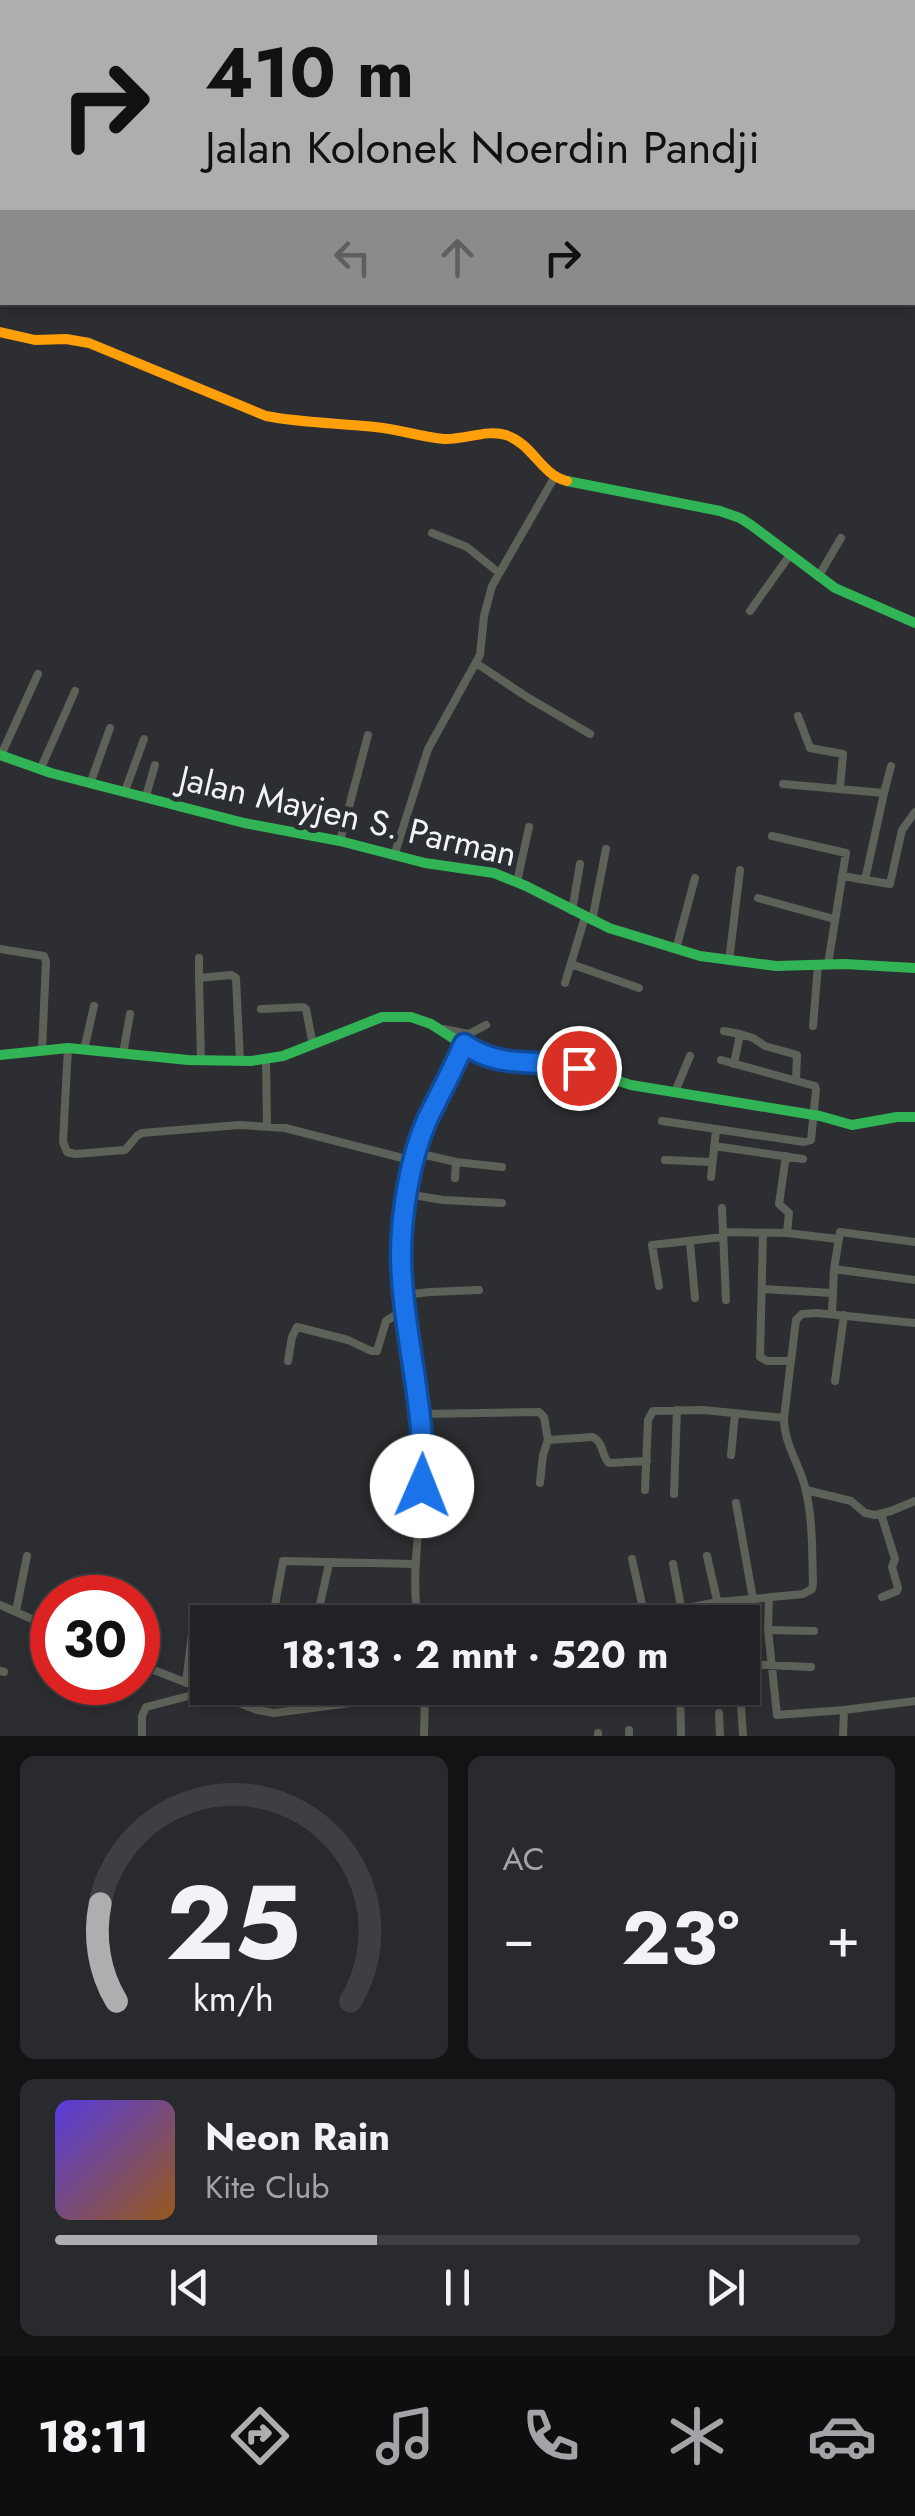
<!DOCTYPE html>
<html lang="id">
<meta charset="utf-8">
<style>
:root{--surface:#212225;--page:#292a2d;--text:#f1f3f6;--muted:#a2a4a7;--line:#3e3f42;--accent:#acaeb0}
body{margin:0;font-family:Jost,sans-serif;background:var(--page);color:var(--text);height:100vh;display:flex;flex-direction:column;font-size:38px;white-space:nowrap}
*{box-sizing:border-box;margin:0}
p{font-size:32px;color:var(--muted)}
.icon{flex:none;width:55px;height:55px;fill:none;stroke:currentColor;stroke-width:2;stroke-linecap:round;stroke-linejoin:round}
.map{position:relative;height:1736px;overflow:hidden}
.side{display:flex;flex-direction:column;gap:20px;padding:20px;background:#121314;flex:1}
.side>*{flex:none}
.banner{position:absolute;left:0px;top:0px;width:915px;height:305px;box-shadow:0 5px 15px #0003,0 0 0 2px var(--line);background:#acaeb0;color:#111;overflow:hidden}
.speed{position:absolute;left:30px;top:1575px;display:flex;gap:20px;font-size:50px;font-weight:700;text-align:center}
.speed>*{display:grid;place-content:center;width:130px;height:130px;border-radius:50%;background:var(--surface);box-shadow:0 5px 15px #0003,0 0 0 2px var(--line);line-height:1}
.speed .limit{border:15px solid #d22;background:#fff;color:#111}
.pin{position:absolute;display:grid;place-items:center;width:85px;height:85px;color:#fff;margin:-42px;border:5px solid #fff;border-radius:50%;box-shadow:0 2px 10px #0007}
.me{position:absolute;width:110px;margin:-55px;rotate:1deg;stroke-linejoin:round;filter:drop-shadow(0 0 8px #0008)}
.turn{display:flex;align-items:center;gap:35px;height:210px;padding:0 40px;font-size:45px}
.turn .icon{width:130px;height:130px;stroke-width:2.5}
.turn b{display:block;font-size:70px;line-height:85px}
.lanes{display:flex;align-items:center;height:95px;padding:0 40px;background:#0003;justify-content:center;gap:50px;direction:ltr}
.lanes .off{opacity:.35}
.big{font-size:75px;font-weight:700;line-height:1.1}
.side .card{flex:1;display:flex;flex-direction:column;justify-content:center;gap:15px;min-width:0;padding:0 35px;border-radius:15px;background:var(--page)}
.side .dial{align-items:center;gap:0}
.dial svg{height:260px;overflow:visible;fill:none;stroke:var(--line);stroke-width:7;stroke-linecap:round;text-anchor:middle}
.dial text{fill:var(--text);stroke:none}
.song{display:flex;align-items:center;gap:30px}
.cover{width:120px;height:120px;border-radius:15px;background:linear-gradient(135deg,hsl(250 70% 55%),hsl(30 70% 35%))}
.played{height:10px;border-radius:5px;background:linear-gradient(90deg,var(--accent) 40%,var(--line) 40%)}
.keys{display:flex;justify-content:space-around;direction:ltr}
.heat{display:flex;justify-content:space-between;align-items:center;font-size:55px;direction:ltr}
.side .tiles{flex:1;display:grid;gap:20px;grid-template-columns:1fr 1fr}
.card:last-child{grid-column:span 2}
.trip{position:absolute;left:190px;top:1605px;width:570px;height:100px;border-radius:0px;background:var(--surface);box-shadow:0 5px 15px #0003,0 0 0 2px var(--line);font-weight:700;line-height:100px;text-align:center}
.dock{display:flex;height:160px;justify-content:space-around;align-items:center;background:#0d0e0f;color:var(--muted)}
.dock .icon{width:70px;height:70px}
.dock .on{color:var(--accent)}
.dock b{font-size:45px;color:var(--text)}
.map>svg:first-child{display:block}
</style>
<div class="map">
<svg width="915" height="1736" viewBox="0 0 915 1736">
<rect width="100%" height="100%" fill="#2c2e31"/>
<g fill="none" stroke-linecap="round" stroke-linejoin="round">
<path stroke="#5d6258" stroke-width="8" d="M432,533L467,547L499,573
M818,577L841,538
M750,611L790,555
M476,663L527,697L590,734
M798,716L810,748L843,754L840,788
M1,755L38,674
M40,770L75,691
M90,784L110,728
M783,784L884,793L865,880
M125,791L144,739
M884,793L891,766
M146,796L155,765
M772,836L846,853L828,964
M340,841L368,735
M394,856L428,749L480,655L484,616L492,586L554,478
M842,876L890,884L902,830L915,812
M517,882L529,827
M758,898L834,919
M572,911L580,864
M592,921L606,849
M0,949L44,956L46,962L42,1050
M676,949L695,878
M199,958V978
M729,961L740,870
M571,964L639,988
M565,983L585,917
M261,1009L303,1007L306,1009L313,1045
M813,1026L818,965
M443,1029L469,1034L486,1025
M724,1031L740,1034L734,1064
M740,1034L753,1038L765,1046L797,1055L796,1080
M68,1048L63,1142L67,1152L75,1154L125,1150L137,1136L142,1133L239,1125L285,1128L414,1161
M84,1050L94,1006
M123,1054L130,1014
M266,1059L267,1126
M201,1060L199,978L231,975L236,978L240,1061
M675,1092L690,1056
M662,1121L804,1142L811,1140L816,1090L815,1086L721,1060
M714,1146L803,1159
M417,1153L456,1162L502,1167
M786,1156L779,1204L789,1213L787,1233
M665,1160L711,1162
M711,1177L716,1130
M455,1178L456,1162
M407,1194L443,1200L502,1203
M722,1208L726,1300
M723,1232L787,1233L838,1239
M763,1233L760,1357L767,1361H791
M690,1242L695,1298
M834,1269L915,1280
M659,1286L652,1245L723,1237
M762,1289L832,1293
M404,1295L430,1292L479,1290
M832,1313L834,1269L840,1232L915,1242
M288,1361L292,1337L297,1327L348,1340L371,1351H377L386,1321L394,1316H407
M835,1381L844,1315
M421,1414L539,1412L544,1417L548,1440L593,1437C605,1444 601,1456 609,1463L647,1461
M731,1455L735,1414
M540,1483L543,1455L548,1440
M645,1490L648,1420L653,1411L703,1410L784,1418
M806,1490L851,1501L865,1513L875,1515L891,1511L915,1501
M674,1494L677,1410
M881,1514L895,1559L892,1567L898,1588L897,1591L882,1597
M707,1556L722,1622
M632,1559L646,1622
M673,1564L684,1622
M769,1597L768,1630L777,1715L844,1710L915,1701
M753,1599L803,1594L812,1589L813,1584C812,1552 813,1517 805,1487C799,1463 784,1444 784,1418L796,1320L802,1314L817,1313L915,1323
M0,1605L52,1628
M681,1609L718,1602L753,1599L736,1503
M16,1611L27,1556
M272,1622L283,1561L416,1564
M316,1622L329,1564
M418,1622C409,1564 425,1505 423,1446C421,1382 402,1320 401,1256C401,1212 410,1160 427,1120C439,1095 453,1070 464,1044
M768,1630L814,1631
M138,1664L257,1710L274,1713L426,1693
M742,1664L811,1667
M0,1671L4,1672
M186,1683L193,1625
M680,1688L681,1736
M740,1688L743,1736
M257,1710L261,1688
M719,1713L720,1736
M629,1730V1736
M142,1736V1716L146,1707L208,1691
M424,1736L425,1692
M598,1736V1733
M843,1736L844,1710"/>
<path stroke="#30b455" stroke-width="10" d="M567,481L720,511L740,518L751,525L835,588L915,623
M0,755L51,773L244,823L340,841L425,863L494,873L526,886L609,928L700,956L776,966L844,964L915,968
M0,1055L68,1048L188,1060L251,1061L283,1056L382,1017H411L431,1024L479,1055L495,1060L566,1064L631,1085L820,1116L852,1125L897,1117H915"/>
<path stroke="#ff9f0a" stroke-width="10" d="M0,332L35,340L66,339L89,343L266,416C302,423 338,423 375,427C398,429 421,437 444,439C464,440 487,429 506,435C533,444 541,475 567,481"/>
</g>
<g fill="none" stroke-linecap="round" stroke-linejoin="round">
<g stroke="#114b97" stroke-width="25">
<path id="route" d="M422,1486C427,1408 402,1333 401,1256C401,1214 410,1158 427,1120C439,1095 453,1070 464,1044C502,1071 537,1057 579,1068"/>
</g>
<use href="#route" stroke="#1a73e8" stroke-width="18"/>
</g>
<g text-anchor="middle" dominant-baseline="central" stroke-width="10" stroke-linejoin="round" paint-order="stroke">
<g font-size="35" fill="#f1f3f5" stroke="#2b2e32">
<text transform="translate(348 816) rotate(13)">Jalan Mayjen S. Parman</text>
</g>
</g>
</svg>
<div class="speed"><div class="limit">30</div></div>
<div class="pin" style="left:579px;top:1068px;background:#d93025"><svg class="icon" aria-label="arrive" viewBox="0 0 24 24"><path d="M6 21V4h12l-3 4 3 4H6"/></svg></div>
<svg class="me" style="left:422px;top:1486px" viewBox="-20 -20 40 40"><circle r="19" fill="#fff"/><path d="M0-13L10 11 0 6-10 11z" fill="#1a73e8"/></svg>
<div class="trip">18:13 · 2 mnt · 520 m</div>
<div class="banner">
<div class="turn"><svg class="icon" aria-label="right" viewBox="0 0 24 24"><path d="M7 20v-9h11M14 6l5 5-5 5"/></svg><div><b>410 m</b>Jalan Kolonek Noerdin Pandji</div></div>
<div class="lanes"><svg class="icon off" aria-label="left" viewBox="0 0 24 24"><path d="M17 20v-9H6M10 6l-5 5 5 5"/></svg><svg class="icon off" aria-label="ahead" viewBox="0 0 24 24"><path d="M12 20V5M6 11l6-6 6 6"/></svg><svg class="icon" aria-label="right" viewBox="0 0 24 24"><path d="M7 20v-9h11M14 6l5 5-5 5"/></svg></div>
</div>
</div>
<section class="side">
<div class="tiles">
<div class="card dial"><svg viewBox="0 0 100 80">
<path d="M14 69A42 42 0 1 1 86 69"/>
<path d="M14 69A42 42 0 0 1 9 39" stroke="#acaeb0"/>
<text x="50" y="56" font-size="32" font-weight="700">25</text>
<text x="50" y="72" font-size="11">km/h</text>
</svg></div>
<div class="card"><p>AC</p>
<div class="heat"><a>−</a><b class="big">23°</b><a>+</a></div>
</div>
<div class="card">
<div class="song"><i class="cover"></i><div><b>Neon Rain</b><p>Kite Club</p></div></div>
<div class="played"></div>
<div class="keys"><svg class="icon" aria-label="previous" viewBox="0 0 24 24"><path d="M18 5L8 12l10 7zM5 5v14"/></svg><svg class="icon" aria-label="pause" viewBox="0 0 24 24"><path d="M8 5v14M16 5v14"/></svg><svg class="icon" aria-label="next" viewBox="0 0 24 24"><path d="M6 5l10 7-10 7zM19 5v14"/></svg></div>
</div>
</div>
</section>
<nav class="dock">
<b>18:11</b>
<svg class="icon on" aria-label="directions" viewBox="0 0 24 24"><path d="M12 3l9 9-9 9-9-9zM9 14v-3h6M13 9l2 2-2 2"/></svg>
<svg class="icon" aria-label="music" viewBox="0 0 24 24"><path d="M9 18V5l10-2v13"/><circle cx="6" cy="18" r="3"/><circle cx="16" cy="16" r="3"/></svg>
<svg class="icon" aria-label="phone" viewBox="0 0 24 24"><path d="M5 4h4l2 5-3 2q2 4 5 5l2-3 5 2v4C11 20 4 13 5 4z"/></svg>
<svg class="icon" aria-label="climate" viewBox="0 0 24 24"><path d="M12 3v18M4 7l16 10M4 17L20 7"/></svg>
<svg class="icon" aria-label="car" viewBox="0 0 24 24"><path d="M5 17H2v-5l4-1 3-4h7l3 4 3 1v5h-3M9 17h6M6 11h13"/><circle cx="7" cy="17" r="2"/><circle cx="17" cy="17" r="2"/></svg>
</nav>
